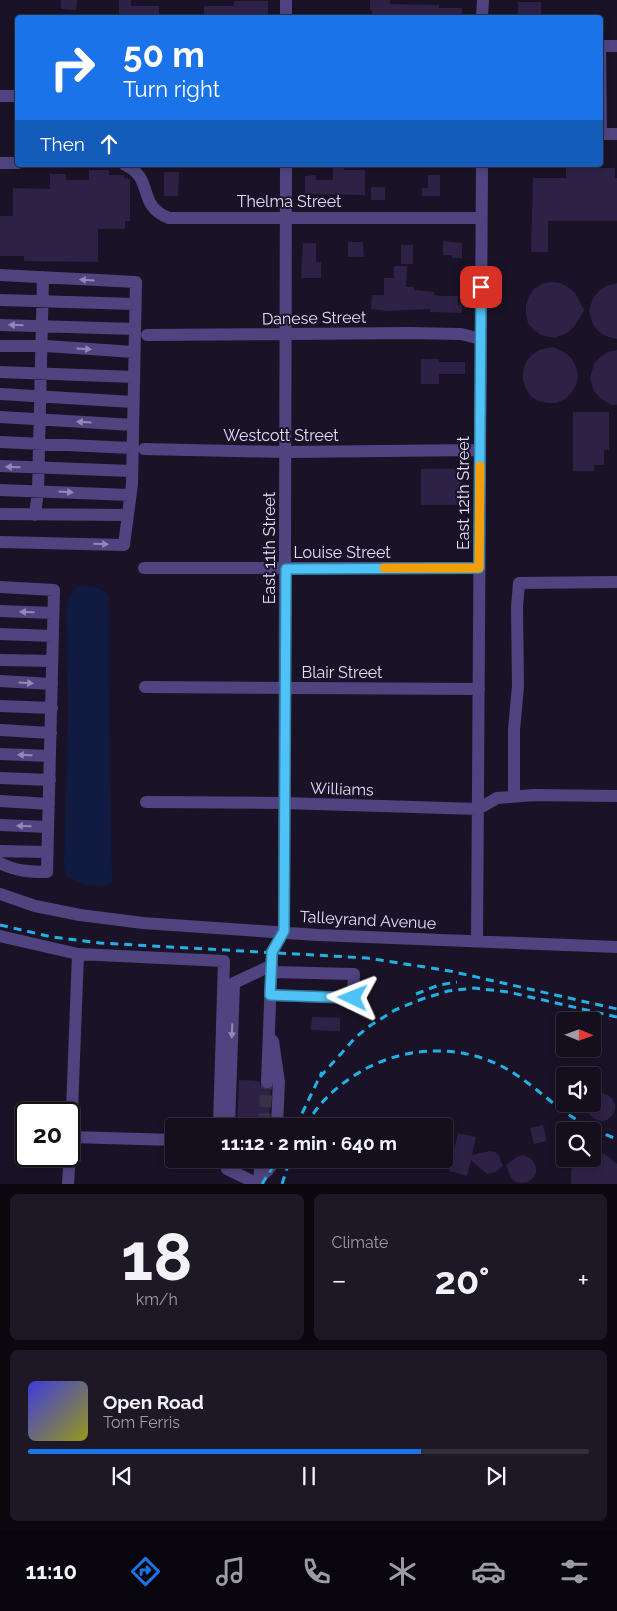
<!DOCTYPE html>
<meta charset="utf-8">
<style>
:root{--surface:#140e1d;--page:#1d1726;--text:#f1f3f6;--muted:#9d9ca4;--line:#332e3b;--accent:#1a73e8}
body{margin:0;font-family:Raleway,sans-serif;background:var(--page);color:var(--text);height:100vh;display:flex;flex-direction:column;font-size:19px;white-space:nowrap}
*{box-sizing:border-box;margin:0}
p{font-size:16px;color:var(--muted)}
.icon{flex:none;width:28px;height:28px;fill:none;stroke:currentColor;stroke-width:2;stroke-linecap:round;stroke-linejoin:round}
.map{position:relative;height:1184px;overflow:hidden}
.details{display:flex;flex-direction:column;gap:10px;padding:10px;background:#0b0810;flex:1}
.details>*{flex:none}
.banner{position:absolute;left:15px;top:15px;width:588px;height:152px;border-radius:5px;box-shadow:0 2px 8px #0003,0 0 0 1px var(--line);background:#1a73e8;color:#fff;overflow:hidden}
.needle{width:32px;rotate:91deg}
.buttons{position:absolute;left:556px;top:1012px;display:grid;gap:10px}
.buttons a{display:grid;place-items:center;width:45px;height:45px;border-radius:5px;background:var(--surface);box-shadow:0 2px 8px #0003,0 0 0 1px var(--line);font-size:25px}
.speed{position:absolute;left:15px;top:1102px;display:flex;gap:10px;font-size:25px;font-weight:700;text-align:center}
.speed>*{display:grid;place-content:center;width:65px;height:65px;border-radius:50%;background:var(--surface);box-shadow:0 2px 8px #0003,0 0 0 1px var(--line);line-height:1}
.speed .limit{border:2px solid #111;border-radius:8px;background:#fff;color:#111}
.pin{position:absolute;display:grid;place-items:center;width:42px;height:42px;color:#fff;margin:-21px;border-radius:10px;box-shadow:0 2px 8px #0006}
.me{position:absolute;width:55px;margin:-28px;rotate:272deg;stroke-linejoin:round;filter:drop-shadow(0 0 4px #0008)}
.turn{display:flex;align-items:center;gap:18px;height:105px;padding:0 25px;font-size:22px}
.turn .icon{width:65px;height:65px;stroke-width:2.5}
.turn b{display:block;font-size:35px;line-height:42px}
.then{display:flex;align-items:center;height:48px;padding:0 25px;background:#0003;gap:10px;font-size:19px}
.big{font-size:38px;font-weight:700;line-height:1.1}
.details .tile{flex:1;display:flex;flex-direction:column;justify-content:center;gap:8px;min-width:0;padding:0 18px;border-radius:8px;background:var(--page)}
.details .dial{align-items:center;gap:0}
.dial b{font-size:65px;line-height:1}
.song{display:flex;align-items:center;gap:15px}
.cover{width:60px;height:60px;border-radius:8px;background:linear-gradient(135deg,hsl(240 70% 55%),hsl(60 70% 35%))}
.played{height:5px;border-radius:2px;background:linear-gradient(90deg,var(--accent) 70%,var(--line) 70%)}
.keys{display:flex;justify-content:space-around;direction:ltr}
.heat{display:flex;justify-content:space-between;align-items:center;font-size:28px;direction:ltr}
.details .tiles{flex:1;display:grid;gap:10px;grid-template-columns:1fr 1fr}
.tile:last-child{grid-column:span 2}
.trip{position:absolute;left:165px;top:1118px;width:288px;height:50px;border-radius:5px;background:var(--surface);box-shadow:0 2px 8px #0003,0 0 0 1px var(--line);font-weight:700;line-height:50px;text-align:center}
.dock{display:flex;height:80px;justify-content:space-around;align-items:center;background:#08060c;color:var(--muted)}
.dock .icon{width:35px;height:35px}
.dock .on{color:var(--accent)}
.dock b{font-size:22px;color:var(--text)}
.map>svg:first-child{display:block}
</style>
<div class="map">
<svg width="617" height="1184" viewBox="0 0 617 1184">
<rect width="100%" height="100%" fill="#1a1327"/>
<path fill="#111b42" d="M82,586C94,587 103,586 109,598L110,782L112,882C98,891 81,883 67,877L64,868L68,710L66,610C69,597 69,591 82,586Z"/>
<path fill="#2e2146" d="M61,0H77L76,10L61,9Z
M119,0H131V6H159V18L119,17Z
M370,0H390V4L439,5V8H462V18H372V10H370Z
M234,1H268V18H204V6H234Z
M518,2H541V18H518Z
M333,165H344V170H365V195L305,194V176L316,175V180H333Z
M566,168H615V178H617V221H548V252H531L533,178H566Z
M89,170H109V175H124V178L130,179V221H125V229H98V262L24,261V256H0V216H13V188L50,189V174H66V180H89Z
M164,172H179L178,196H164Z
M428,175H440V196H422V188H428Z
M371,187H385V200H371Z
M443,241L462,243V258H452V255H443Z
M348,242H363L364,257H348Z
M303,243H316V262H321V278H301Z
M401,245H413V264H401Z
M394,266H407L406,287H414V290L434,292V295H437V296H458V305H462V313L430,312V309L387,311L371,309L372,295H384V278H394Z
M551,282L560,283L568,287L575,293L584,310L574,327L567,333L554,338L541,335L534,330L528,323L526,314V305L529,296L534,289L542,284Z
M617,283V339L606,336L598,331L593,324L589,311L593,298L599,291L606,286Z
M553,347L566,353L572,359L576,367L578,376L576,385L571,393L565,399L556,403H547L538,401L531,396L526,389L523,380V371L526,362L532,355L539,350Z
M617,350V405H611L600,398L594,391L590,378L594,364L600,357L608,352Z
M421,359H439V362H465V374H439V384H421Z
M573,412H609V450H604V465H594V471H573Z
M421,469H461L460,505H421Z
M312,1017L340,1018V1031L311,1030Z
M239,1080L259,1081L262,1089H271L269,1119L264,1117L260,1118L256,1124L237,1123Z
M602,1093L608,1095L612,1099L615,1104V1110L612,1116L607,1120L601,1121L595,1119L591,1116L588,1110V1104H592V1097Z
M543,1125L547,1141L534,1144L530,1128Z
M458,1133L476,1137L472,1155L490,1151L495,1152L499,1156L503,1166L495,1172L487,1174L471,1160L467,1176L449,1171Z
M592,1151L605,1154L617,1164V1184H571V1170L576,1160L592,1159Z
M523,1155L528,1157L533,1161L536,1167V1173L533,1178L528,1182L522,1183L516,1182L511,1178L506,1165L517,1157Z"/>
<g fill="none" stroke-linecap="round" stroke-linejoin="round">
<path stroke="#383147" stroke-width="12" stroke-dasharray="12 6" stroke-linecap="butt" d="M264,1125L267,1082"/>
<path stroke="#504480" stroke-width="12" d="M286,18V0
M482,18L483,0
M617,46H600L601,134H617
M0,96H18
M0,163H18
M125,165C155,178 136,206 169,218H481
M0,275L136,282L132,484L124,545L0,542
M0,300L135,304
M0,325L135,329
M147,335L410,333L461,334L481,339
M0,346H46L134,352
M0,372L134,377
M0,394L133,402
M0,417L133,425
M0,442L132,448
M144,449L285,452L480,450
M0,466L132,471
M0,490L130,495
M0,514L127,515
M35,515L38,491L43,277
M144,568H479
M0,587L54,590L47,872C30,872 15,871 0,863
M0,611L53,613
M0,634L53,636
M0,660L52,661
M0,681L52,684
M145,687L479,689
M0,706L52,708
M0,730L51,733
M0,754L50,756
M0,778L50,780
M514,796V730L518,686L517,607L519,583L617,582
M0,801L49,804
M146,802L284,803L478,809L497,798L534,795L617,796
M0,825L48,827
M0,851L47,852
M0,894L35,906L80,915L143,923L318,935L617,947
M284,931L286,165
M0,936L78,954L224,961L219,1126
M477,941L482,165
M271,995L353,998L354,974L271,972
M273,1041L279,1082L277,1126
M267,1082L272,952L284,931
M229,1126L234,983L272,965
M264,1126V1125
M71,1137L78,954
M227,1159V1169L258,1184
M259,1178L268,1170L276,1159
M259,1181L261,1159
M68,1184L71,1137L174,1140"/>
<path stroke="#20b2e4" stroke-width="3" stroke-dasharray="8 6" stroke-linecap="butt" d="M0,925L52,937L100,943L367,958L450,971L617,1009
M416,994L439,985L457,982
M320,1077L356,1037L371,1025L395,1010L422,999L448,991L474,988L508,992L617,1017
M296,1126L322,1072
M306,1126C319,1100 344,1080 369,1067C415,1044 471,1045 515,1074C537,1088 556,1108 579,1121C591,1129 604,1134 617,1139
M262,1184L278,1159
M282,1184L290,1159"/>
</g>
<defs><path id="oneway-solid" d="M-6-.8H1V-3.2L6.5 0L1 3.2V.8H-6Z" transform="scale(1.25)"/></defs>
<g fill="#9389b7">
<use href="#oneway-solid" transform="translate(87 280) rotate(-177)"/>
<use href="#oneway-solid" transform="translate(16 325) rotate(-179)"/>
<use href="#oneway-solid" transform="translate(84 349) rotate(4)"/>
<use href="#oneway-solid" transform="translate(84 422) rotate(-176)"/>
<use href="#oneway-solid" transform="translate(13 467) rotate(-178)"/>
<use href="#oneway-solid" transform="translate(66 492) rotate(3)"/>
<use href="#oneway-solid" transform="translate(101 544) rotate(1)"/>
<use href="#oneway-solid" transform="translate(27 612) rotate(-178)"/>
<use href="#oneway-solid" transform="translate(26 683) rotate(4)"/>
<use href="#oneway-solid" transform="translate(25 755) rotate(-178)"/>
<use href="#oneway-solid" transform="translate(24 826) rotate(-178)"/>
<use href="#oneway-solid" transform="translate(232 1031) rotate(92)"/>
</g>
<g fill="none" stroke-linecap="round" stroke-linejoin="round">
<g stroke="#337fa1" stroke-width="12">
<path id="route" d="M353,998L270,995L272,952L284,931L286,569L479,568L481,287"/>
</g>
<use href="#route" stroke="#4fc3f7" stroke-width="9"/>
<path stroke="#f59e0b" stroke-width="9" d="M384,568H479L480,466"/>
</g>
<g text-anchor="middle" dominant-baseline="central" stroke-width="4" stroke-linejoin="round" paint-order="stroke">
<g font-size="16" fill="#e5ddfb" stroke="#1a1327">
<text x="289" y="201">Thelma Street</text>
<text transform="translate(314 318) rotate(-1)">Danese Street</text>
<text x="281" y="435">Westcott Street</text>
<text transform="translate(463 493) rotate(-90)">East 12th Street</text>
<text transform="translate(269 548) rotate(-90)">East 11th Street</text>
<text x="342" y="552">Louise Street</text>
<text x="342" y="672">Blair Street</text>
<text transform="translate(342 789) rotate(2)">Williams</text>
<text transform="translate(368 920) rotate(3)">Talleyrand Avenue</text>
</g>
</g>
</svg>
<div class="buttons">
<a><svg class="needle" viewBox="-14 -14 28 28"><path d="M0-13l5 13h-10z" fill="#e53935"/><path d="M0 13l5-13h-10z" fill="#9d9ca4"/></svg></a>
<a><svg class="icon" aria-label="sound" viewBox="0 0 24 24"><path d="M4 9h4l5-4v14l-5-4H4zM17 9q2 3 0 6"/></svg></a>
<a><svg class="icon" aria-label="search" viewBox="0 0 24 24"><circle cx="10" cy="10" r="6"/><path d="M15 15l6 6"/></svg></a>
</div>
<div class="speed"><div class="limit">20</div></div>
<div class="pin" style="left:481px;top:287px;background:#d93025"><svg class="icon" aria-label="arrive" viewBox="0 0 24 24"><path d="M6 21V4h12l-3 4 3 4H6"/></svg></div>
<svg class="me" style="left:353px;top:998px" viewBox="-20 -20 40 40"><path d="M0-17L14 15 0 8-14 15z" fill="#4fc3f7" stroke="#fff" stroke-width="4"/></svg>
<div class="trip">11:12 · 2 min · 640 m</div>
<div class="banner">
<div class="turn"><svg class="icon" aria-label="right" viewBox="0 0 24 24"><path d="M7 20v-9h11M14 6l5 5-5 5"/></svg><div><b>50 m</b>Turn right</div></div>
<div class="then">Then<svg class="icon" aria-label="ahead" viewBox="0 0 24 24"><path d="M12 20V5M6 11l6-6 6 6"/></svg></div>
</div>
</div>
<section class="details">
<div class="tiles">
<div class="tile dial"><b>18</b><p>km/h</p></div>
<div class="tile"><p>Climate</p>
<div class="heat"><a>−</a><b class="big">20°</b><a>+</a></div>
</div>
<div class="tile">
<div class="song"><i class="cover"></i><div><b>Open Road</b><p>Tom Ferris</p></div></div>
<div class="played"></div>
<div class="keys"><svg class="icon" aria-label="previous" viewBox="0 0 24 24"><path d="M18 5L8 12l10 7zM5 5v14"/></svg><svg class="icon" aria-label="pause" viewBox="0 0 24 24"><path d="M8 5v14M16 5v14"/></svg><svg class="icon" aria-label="next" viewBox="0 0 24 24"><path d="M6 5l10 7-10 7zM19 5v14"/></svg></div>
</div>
</div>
</section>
<nav class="dock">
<b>11:10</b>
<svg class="icon on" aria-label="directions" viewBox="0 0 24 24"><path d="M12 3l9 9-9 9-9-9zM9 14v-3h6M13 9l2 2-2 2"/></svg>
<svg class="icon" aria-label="music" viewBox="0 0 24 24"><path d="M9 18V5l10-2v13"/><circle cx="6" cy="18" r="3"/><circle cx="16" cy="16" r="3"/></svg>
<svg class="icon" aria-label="phone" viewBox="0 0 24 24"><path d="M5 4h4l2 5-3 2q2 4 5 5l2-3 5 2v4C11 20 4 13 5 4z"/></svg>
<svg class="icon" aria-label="climate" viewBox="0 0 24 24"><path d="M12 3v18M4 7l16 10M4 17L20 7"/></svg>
<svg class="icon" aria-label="car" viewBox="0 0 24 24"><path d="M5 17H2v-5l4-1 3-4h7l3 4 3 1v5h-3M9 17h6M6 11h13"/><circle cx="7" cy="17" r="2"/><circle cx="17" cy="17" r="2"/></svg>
<svg class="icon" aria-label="filters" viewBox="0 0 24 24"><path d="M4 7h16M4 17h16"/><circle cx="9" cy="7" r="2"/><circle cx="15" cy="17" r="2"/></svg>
</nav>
